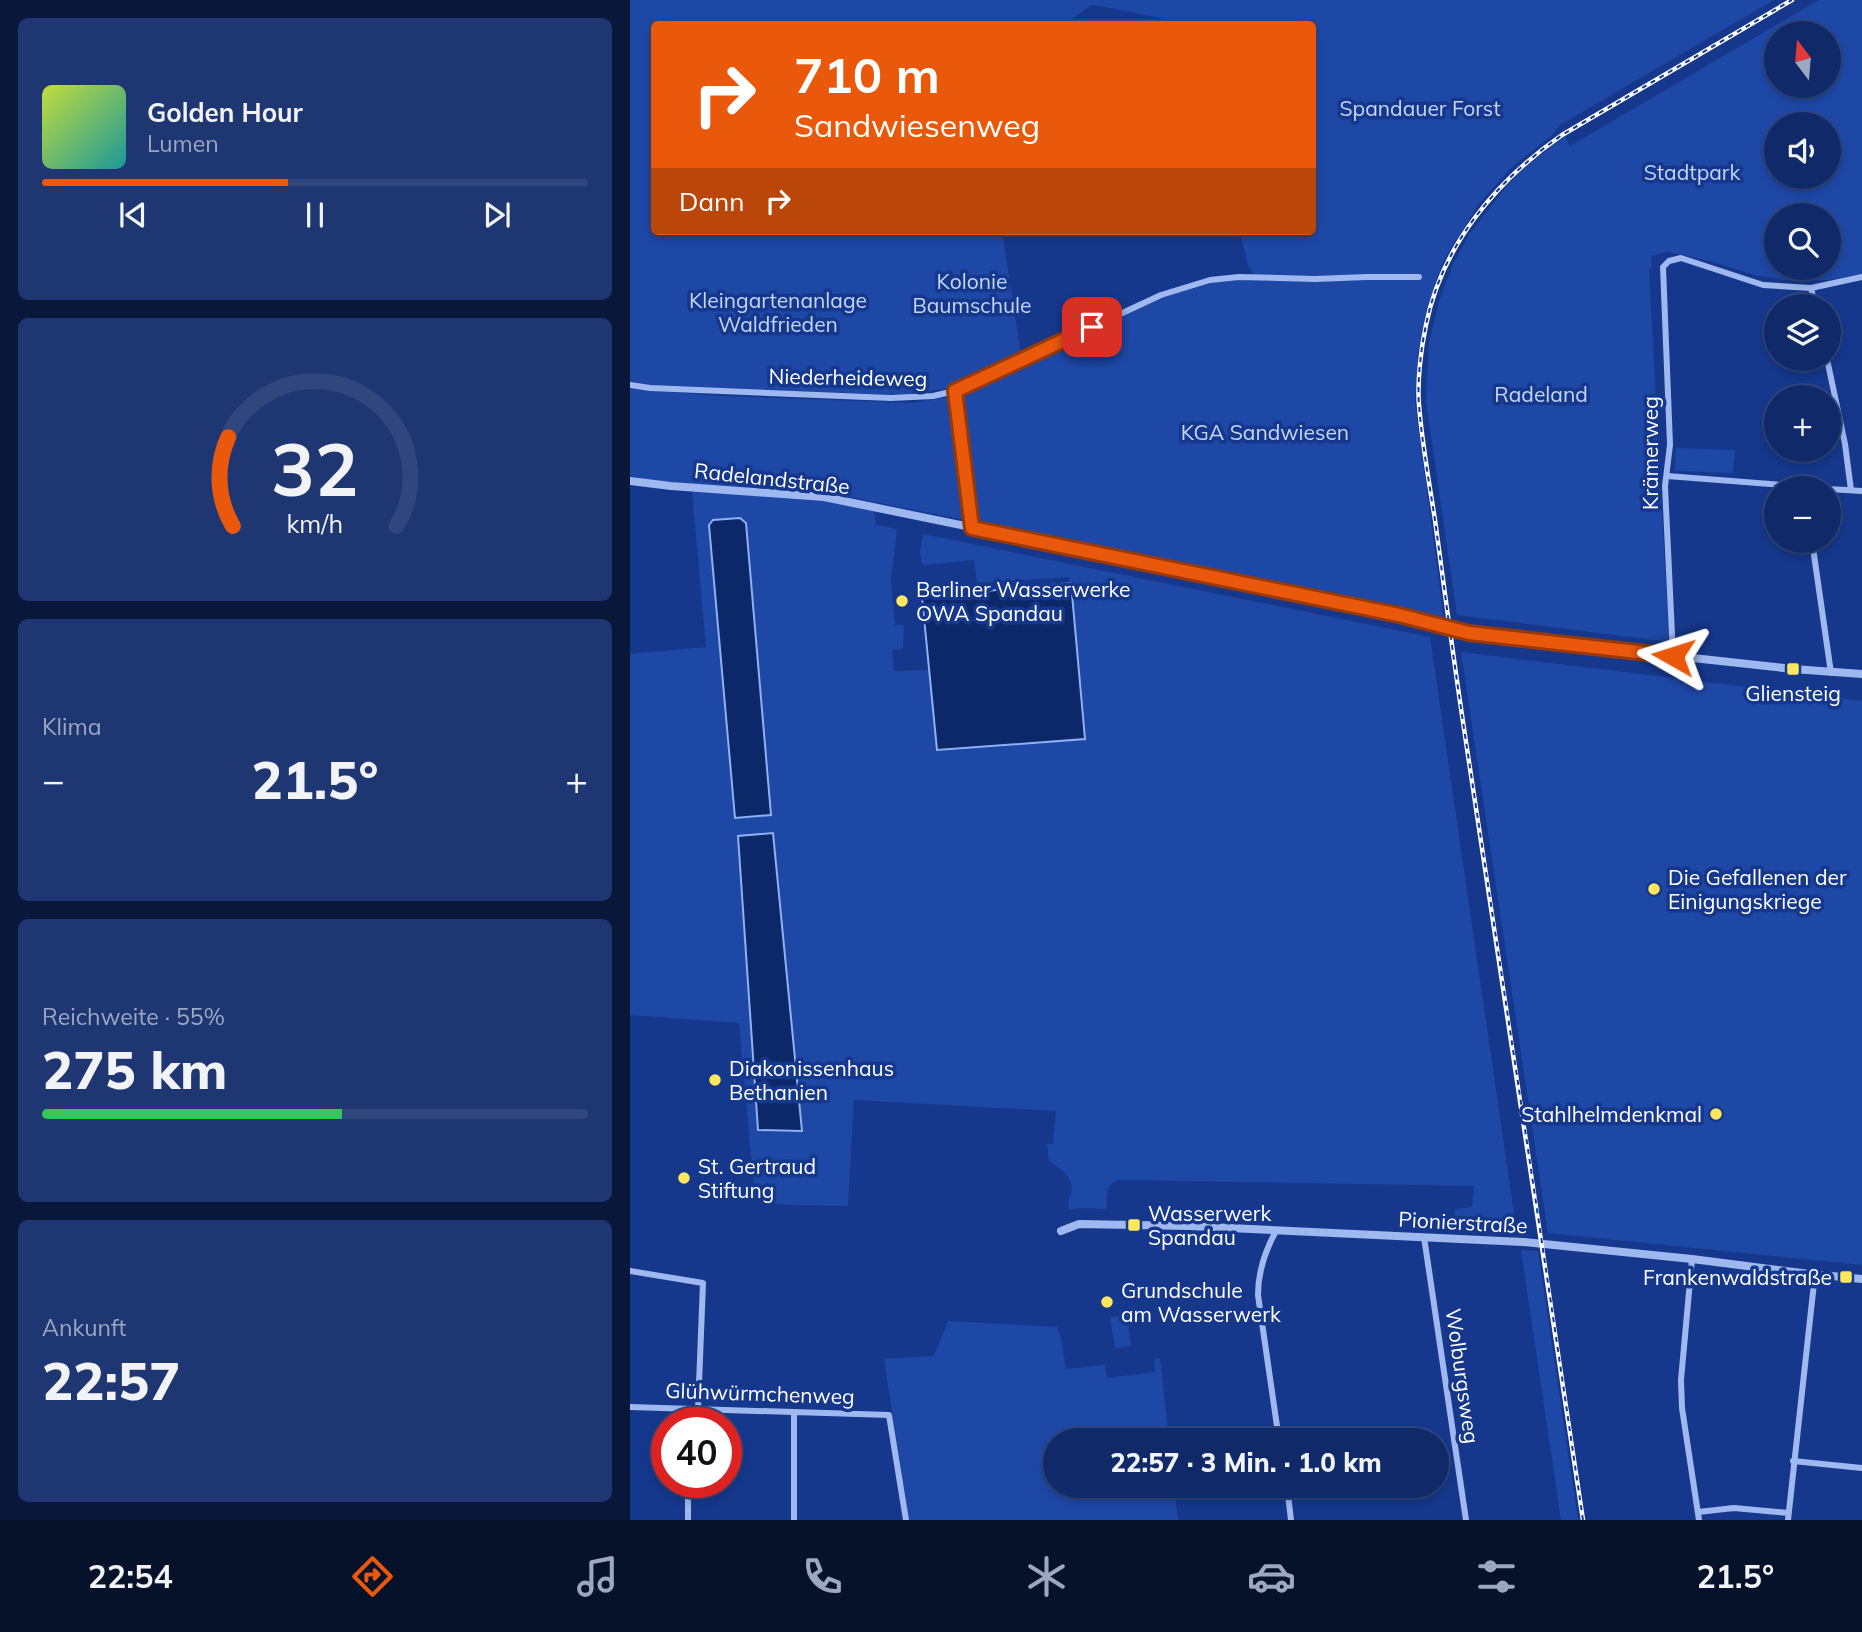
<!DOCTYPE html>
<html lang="de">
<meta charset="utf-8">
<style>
:root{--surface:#102a69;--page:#1e3671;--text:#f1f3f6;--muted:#9ca7c0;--line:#30467d;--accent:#ea580c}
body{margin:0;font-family:Mulish,sans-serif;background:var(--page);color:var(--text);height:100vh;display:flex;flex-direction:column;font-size:26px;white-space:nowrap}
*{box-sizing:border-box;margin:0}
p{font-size:23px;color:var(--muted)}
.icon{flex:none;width:38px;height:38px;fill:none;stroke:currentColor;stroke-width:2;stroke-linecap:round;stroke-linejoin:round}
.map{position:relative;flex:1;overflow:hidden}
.drawer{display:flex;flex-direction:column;gap:18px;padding:18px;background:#09173a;width:630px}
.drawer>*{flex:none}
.hud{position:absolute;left:21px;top:21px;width:665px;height:214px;border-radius:7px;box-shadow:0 4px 10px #0003,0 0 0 2px var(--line);background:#ea580c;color:#fff;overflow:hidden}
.needle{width:46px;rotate:344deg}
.fabs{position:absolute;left:1134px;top:21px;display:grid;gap:14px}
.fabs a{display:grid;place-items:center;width:77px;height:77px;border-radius:50%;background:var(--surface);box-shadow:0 4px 10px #0003,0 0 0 2px var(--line);font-size:35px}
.speed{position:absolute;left:21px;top:1407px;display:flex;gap:14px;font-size:35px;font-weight:700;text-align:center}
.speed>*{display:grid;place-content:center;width:91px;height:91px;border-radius:50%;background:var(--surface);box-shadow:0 4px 10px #0003,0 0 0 2px var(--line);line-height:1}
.speed .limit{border:10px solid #d22;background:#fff;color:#111}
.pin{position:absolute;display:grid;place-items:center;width:60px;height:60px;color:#fff;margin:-30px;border-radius:14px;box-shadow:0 4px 10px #0006}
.me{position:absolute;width:77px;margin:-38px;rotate:276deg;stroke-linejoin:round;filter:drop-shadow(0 0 5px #0008)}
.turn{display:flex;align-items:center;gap:24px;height:147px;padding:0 28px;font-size:32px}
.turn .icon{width:91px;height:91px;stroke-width:2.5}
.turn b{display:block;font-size:49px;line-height:60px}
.then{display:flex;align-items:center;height:66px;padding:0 28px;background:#0003;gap:14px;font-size:26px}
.big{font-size:52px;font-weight:800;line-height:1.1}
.drawer .card{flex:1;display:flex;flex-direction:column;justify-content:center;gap:10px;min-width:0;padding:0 24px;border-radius:10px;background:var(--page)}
.drawer .dial{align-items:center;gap:0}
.dial svg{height:182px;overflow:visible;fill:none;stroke:var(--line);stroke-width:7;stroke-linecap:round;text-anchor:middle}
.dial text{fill:var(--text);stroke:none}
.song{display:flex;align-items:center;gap:21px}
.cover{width:84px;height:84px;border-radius:10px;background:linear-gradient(135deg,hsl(70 70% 55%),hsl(180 70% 35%))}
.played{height:7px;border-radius:4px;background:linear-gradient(90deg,var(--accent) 45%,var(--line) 45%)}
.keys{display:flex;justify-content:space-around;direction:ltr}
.heat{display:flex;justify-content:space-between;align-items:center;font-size:38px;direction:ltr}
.charge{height:10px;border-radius:5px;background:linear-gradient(90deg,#34c759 55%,var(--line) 0)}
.trip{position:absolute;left:413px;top:1428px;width:406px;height:70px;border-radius:35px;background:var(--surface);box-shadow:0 4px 10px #0003,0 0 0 2px var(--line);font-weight:800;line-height:70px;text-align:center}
.tabs{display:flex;height:112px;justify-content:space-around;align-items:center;background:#06112a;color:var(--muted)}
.tabs .icon{width:49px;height:49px}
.tabs .active{color:var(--accent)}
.tabs b{font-size:32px;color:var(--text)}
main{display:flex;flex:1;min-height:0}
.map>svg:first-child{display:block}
</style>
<main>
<section class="drawer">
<div class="card">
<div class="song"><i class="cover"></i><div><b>Golden Hour</b><p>Lumen</p></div></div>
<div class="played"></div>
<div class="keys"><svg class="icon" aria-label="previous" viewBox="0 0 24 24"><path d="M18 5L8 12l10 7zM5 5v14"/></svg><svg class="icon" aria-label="pause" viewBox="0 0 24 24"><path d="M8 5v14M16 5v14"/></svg><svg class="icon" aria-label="next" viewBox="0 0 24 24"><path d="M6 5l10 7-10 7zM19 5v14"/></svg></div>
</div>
<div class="card dial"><svg viewBox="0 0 100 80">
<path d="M14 69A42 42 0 1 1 86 69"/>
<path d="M14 69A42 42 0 0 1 12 30" stroke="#ea580c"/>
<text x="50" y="56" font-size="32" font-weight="700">32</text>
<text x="50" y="72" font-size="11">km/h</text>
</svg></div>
<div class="card"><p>Klima</p>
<div class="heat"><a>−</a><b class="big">21.5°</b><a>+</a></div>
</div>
<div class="card"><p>Reichweite · 55%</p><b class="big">275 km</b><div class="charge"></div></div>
<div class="card"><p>Ankunft</p><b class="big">22:57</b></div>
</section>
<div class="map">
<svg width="1232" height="1520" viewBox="0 0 1232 1520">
<rect width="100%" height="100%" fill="#15388c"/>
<path fill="#1d48a6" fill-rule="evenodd" d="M0,0H1144L930,125L922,135L882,167L848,205L815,258L804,286L788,354L785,402L815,627L350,525L346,522L331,392L534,297L585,282L614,280L625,276L618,266L610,231H682V24H561L464,5L460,6L435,24H24V231H372L391,355L317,388L288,393L285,392L276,395L0,386Z
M1189,0H1232V274L1200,280H1155L1125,275L1080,261L1038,252L1021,256L1022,268H1019L1039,642L827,615L796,402L799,343L809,301L823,264L840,233L877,186L898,165L935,136L940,146ZM1146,33H1199V86H1146ZM1146,124H1199V177H1146ZM1146,215H1199V268H1146Z
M0,389L92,396L282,403L321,397L335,520L195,492L76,485L12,479L0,476Z
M1046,448L1105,450L1103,473L1045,471Z
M62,491L193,499L244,510L246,525L267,529L261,579L265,625H274L273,649L262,650L264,671L299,670L307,750L455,738L439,577L347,583L344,560L292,565L290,552L293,534L800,637L886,1227L824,1224L825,1209L842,1207L844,1186L487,1180L478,1187L476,1209L449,1208L439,1210C438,1203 438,1200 441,1193C445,1178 431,1169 419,1161L417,1144H423L426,1111L224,1100L218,1206L158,1205L125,1200L109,1023L0,1015V654L76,647ZM110,518L116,523L141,815L105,818ZM143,833L172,1130V1131L128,1130L108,837Z
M831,652L1232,701V1265L918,1233Z
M891,1250L908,1251L948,1520H931Z
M497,1315L501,1346L485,1348L480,1317Z
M318,1321L427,1327L431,1337L436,1369L475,1365L477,1378L525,1372L524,1359L530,1358L539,1440H425V1486H544L548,1520H279L254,1359L304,1356Z"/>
<path fill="#0d2869" stroke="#91b0f3" stroke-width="2" d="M110,518L116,523L141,815L105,818L79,525L83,520Z
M441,583L455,739L307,750L292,597Z
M143,833L172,1131L128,1130L108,836Z"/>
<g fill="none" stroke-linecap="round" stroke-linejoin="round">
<path stroke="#9fb8f0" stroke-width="6" d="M1181,288L1185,306
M1197,359L1215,444L1221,490
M0,385L20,388L261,398L303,396L325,391L531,295L580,280L609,277L685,279L737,277H789
M325,391L342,528
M1037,476L1192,488
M1199,489L1232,491
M1182,541L1201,673
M1043,656L1035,486L1040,445L1033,267L1039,261L1051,258L1133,285L1181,288L1232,277
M646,1231C635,1251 628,1271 628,1295L649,1440
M794,1237L836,1520
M1062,1259L1051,1380L1052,1408L1069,1520
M0,1271L73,1283L68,1409
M0,1407L259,1415L276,1520
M58,1423V1409
M1163,1461L1232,1468
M657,1486L661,1520
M1068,1512L1104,1508L1158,1513
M58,1520V1482
M164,1520V1412
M1158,1520L1185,1274"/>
<path stroke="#9fb8f0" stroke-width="8" d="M0,481L41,486L194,497L755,612L784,618L828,631L861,636L1163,669L1232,674
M431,1231L449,1224L558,1226L893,1242L1062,1259L1172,1273L1232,1279"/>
<g stroke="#fff" stroke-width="4.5">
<path id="rail" d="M953,1520C914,1254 874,988 833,722C823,655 814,587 805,520C799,482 792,443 789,405C787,382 791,348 796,325C812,245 866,181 932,135L1162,0"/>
</g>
<use href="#rail" stroke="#15388c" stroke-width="2" stroke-dasharray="5" stroke-linecap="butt"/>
</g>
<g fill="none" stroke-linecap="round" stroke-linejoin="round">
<g stroke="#983908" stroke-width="18">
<path id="route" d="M462,327L325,391L342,528L769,615L839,633L1043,656"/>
</g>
<use href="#route" stroke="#ea580c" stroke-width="12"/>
</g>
<g fill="#ffe75d" stroke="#15388c" stroke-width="2.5">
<circle cx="272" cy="601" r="7"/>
<rect x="1156" y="662" width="14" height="14" rx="3.5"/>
<circle cx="1024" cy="889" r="7"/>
<circle cx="85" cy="1080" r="7"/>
<circle cx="1086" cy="1114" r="7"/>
<circle cx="54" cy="1178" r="7"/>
<rect x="497" y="1218" width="14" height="14" rx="3.5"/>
<rect x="1209" y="1270" width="14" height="14" rx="3.5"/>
<circle cx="477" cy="1302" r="7"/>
</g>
<g text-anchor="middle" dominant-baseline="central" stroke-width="7" stroke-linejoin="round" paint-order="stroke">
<g font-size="21" fill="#c5d6fb" stroke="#15388c">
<text x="790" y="108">Spandauer Forst</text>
<text x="1062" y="172">Stadtpark</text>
<text x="342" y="281">Kolonie<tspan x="342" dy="24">Baumschule</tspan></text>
<text x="148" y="300">Kleingartenanlage<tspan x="148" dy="24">Waldfrieden</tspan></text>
<text x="911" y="394">Radeland</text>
<text x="635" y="432">KGA Sandwiesen</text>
</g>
<g font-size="21" fill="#fff" stroke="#15388c">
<text transform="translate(218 377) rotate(1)">Niederheideweg</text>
<text transform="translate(1020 453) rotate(-90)">Krämerweg</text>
<text transform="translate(142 478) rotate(6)">Radelandstraße</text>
<text transform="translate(833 1222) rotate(3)">Pionierstraße</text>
<text transform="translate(833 1376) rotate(82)">Wolburgsweg</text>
<text transform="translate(130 1393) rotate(2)">Glühwürmchenweg</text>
</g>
<g font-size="21" fill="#fff" stroke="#15388c" text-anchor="start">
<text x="286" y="589">Berliner Wasserwerke<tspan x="286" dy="24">OWA Spandau</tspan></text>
<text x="1163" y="693" text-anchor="middle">Gliensteig</text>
<text x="1038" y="877">Die Gefallenen der<tspan x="1038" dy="24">Einigungskriege</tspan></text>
<text x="99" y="1068">Diakonissenhaus<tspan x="99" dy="24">Bethanien</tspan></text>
<text x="1072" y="1114" text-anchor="end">Stahlhelmdenkmal</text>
<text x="68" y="1166">St. Gertraud<tspan x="68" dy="24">Stiftung</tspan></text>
<text x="518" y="1213">Wasserwerk<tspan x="518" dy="24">Spandau</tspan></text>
<text x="1202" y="1277" text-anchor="end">Frankenwaldstraße</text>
<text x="491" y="1290">Grundschule<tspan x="491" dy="24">am Wasserwerk</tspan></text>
</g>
</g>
</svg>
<div class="fabs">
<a><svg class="needle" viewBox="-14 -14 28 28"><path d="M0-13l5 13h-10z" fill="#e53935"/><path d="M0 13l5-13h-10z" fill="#9ca7c0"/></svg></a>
<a><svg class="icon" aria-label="sound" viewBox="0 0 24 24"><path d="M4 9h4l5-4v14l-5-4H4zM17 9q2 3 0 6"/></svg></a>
<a><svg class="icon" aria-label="search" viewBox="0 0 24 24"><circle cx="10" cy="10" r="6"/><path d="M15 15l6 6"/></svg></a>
<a><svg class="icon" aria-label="layers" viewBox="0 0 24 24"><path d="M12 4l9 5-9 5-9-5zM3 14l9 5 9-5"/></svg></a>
<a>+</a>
<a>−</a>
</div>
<div class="speed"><div class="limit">40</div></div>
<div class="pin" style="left:462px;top:327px;background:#d93025"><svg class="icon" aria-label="arrive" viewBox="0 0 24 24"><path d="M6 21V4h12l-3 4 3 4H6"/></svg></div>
<svg class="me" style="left:1043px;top:656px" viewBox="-20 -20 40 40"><path d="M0-17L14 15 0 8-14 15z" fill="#ea580c" stroke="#fff" stroke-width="4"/></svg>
<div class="trip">22:57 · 3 Min. · 1.0 km</div>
<div class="hud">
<div class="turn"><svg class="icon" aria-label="right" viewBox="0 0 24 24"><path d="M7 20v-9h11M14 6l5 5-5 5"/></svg><div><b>710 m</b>Sandwiesenweg</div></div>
<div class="then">Dann<svg class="icon" aria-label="right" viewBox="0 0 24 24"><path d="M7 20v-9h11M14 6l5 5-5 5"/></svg></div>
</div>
</div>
</main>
<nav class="tabs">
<b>22:54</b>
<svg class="icon active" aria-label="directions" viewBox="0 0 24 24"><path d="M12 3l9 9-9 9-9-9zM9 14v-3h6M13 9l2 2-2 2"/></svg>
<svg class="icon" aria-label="music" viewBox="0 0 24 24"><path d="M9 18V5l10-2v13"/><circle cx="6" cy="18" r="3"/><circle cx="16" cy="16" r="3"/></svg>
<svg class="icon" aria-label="phone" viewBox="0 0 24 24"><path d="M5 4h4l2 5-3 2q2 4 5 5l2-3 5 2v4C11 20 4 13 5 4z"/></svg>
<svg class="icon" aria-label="climate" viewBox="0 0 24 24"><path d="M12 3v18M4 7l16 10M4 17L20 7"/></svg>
<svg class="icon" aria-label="car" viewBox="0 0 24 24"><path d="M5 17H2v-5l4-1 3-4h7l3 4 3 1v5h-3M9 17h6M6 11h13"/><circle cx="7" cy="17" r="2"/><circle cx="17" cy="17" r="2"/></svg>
<svg class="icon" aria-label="filters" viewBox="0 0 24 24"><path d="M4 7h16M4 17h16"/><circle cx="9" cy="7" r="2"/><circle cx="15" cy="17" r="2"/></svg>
<b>21.5°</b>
</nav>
